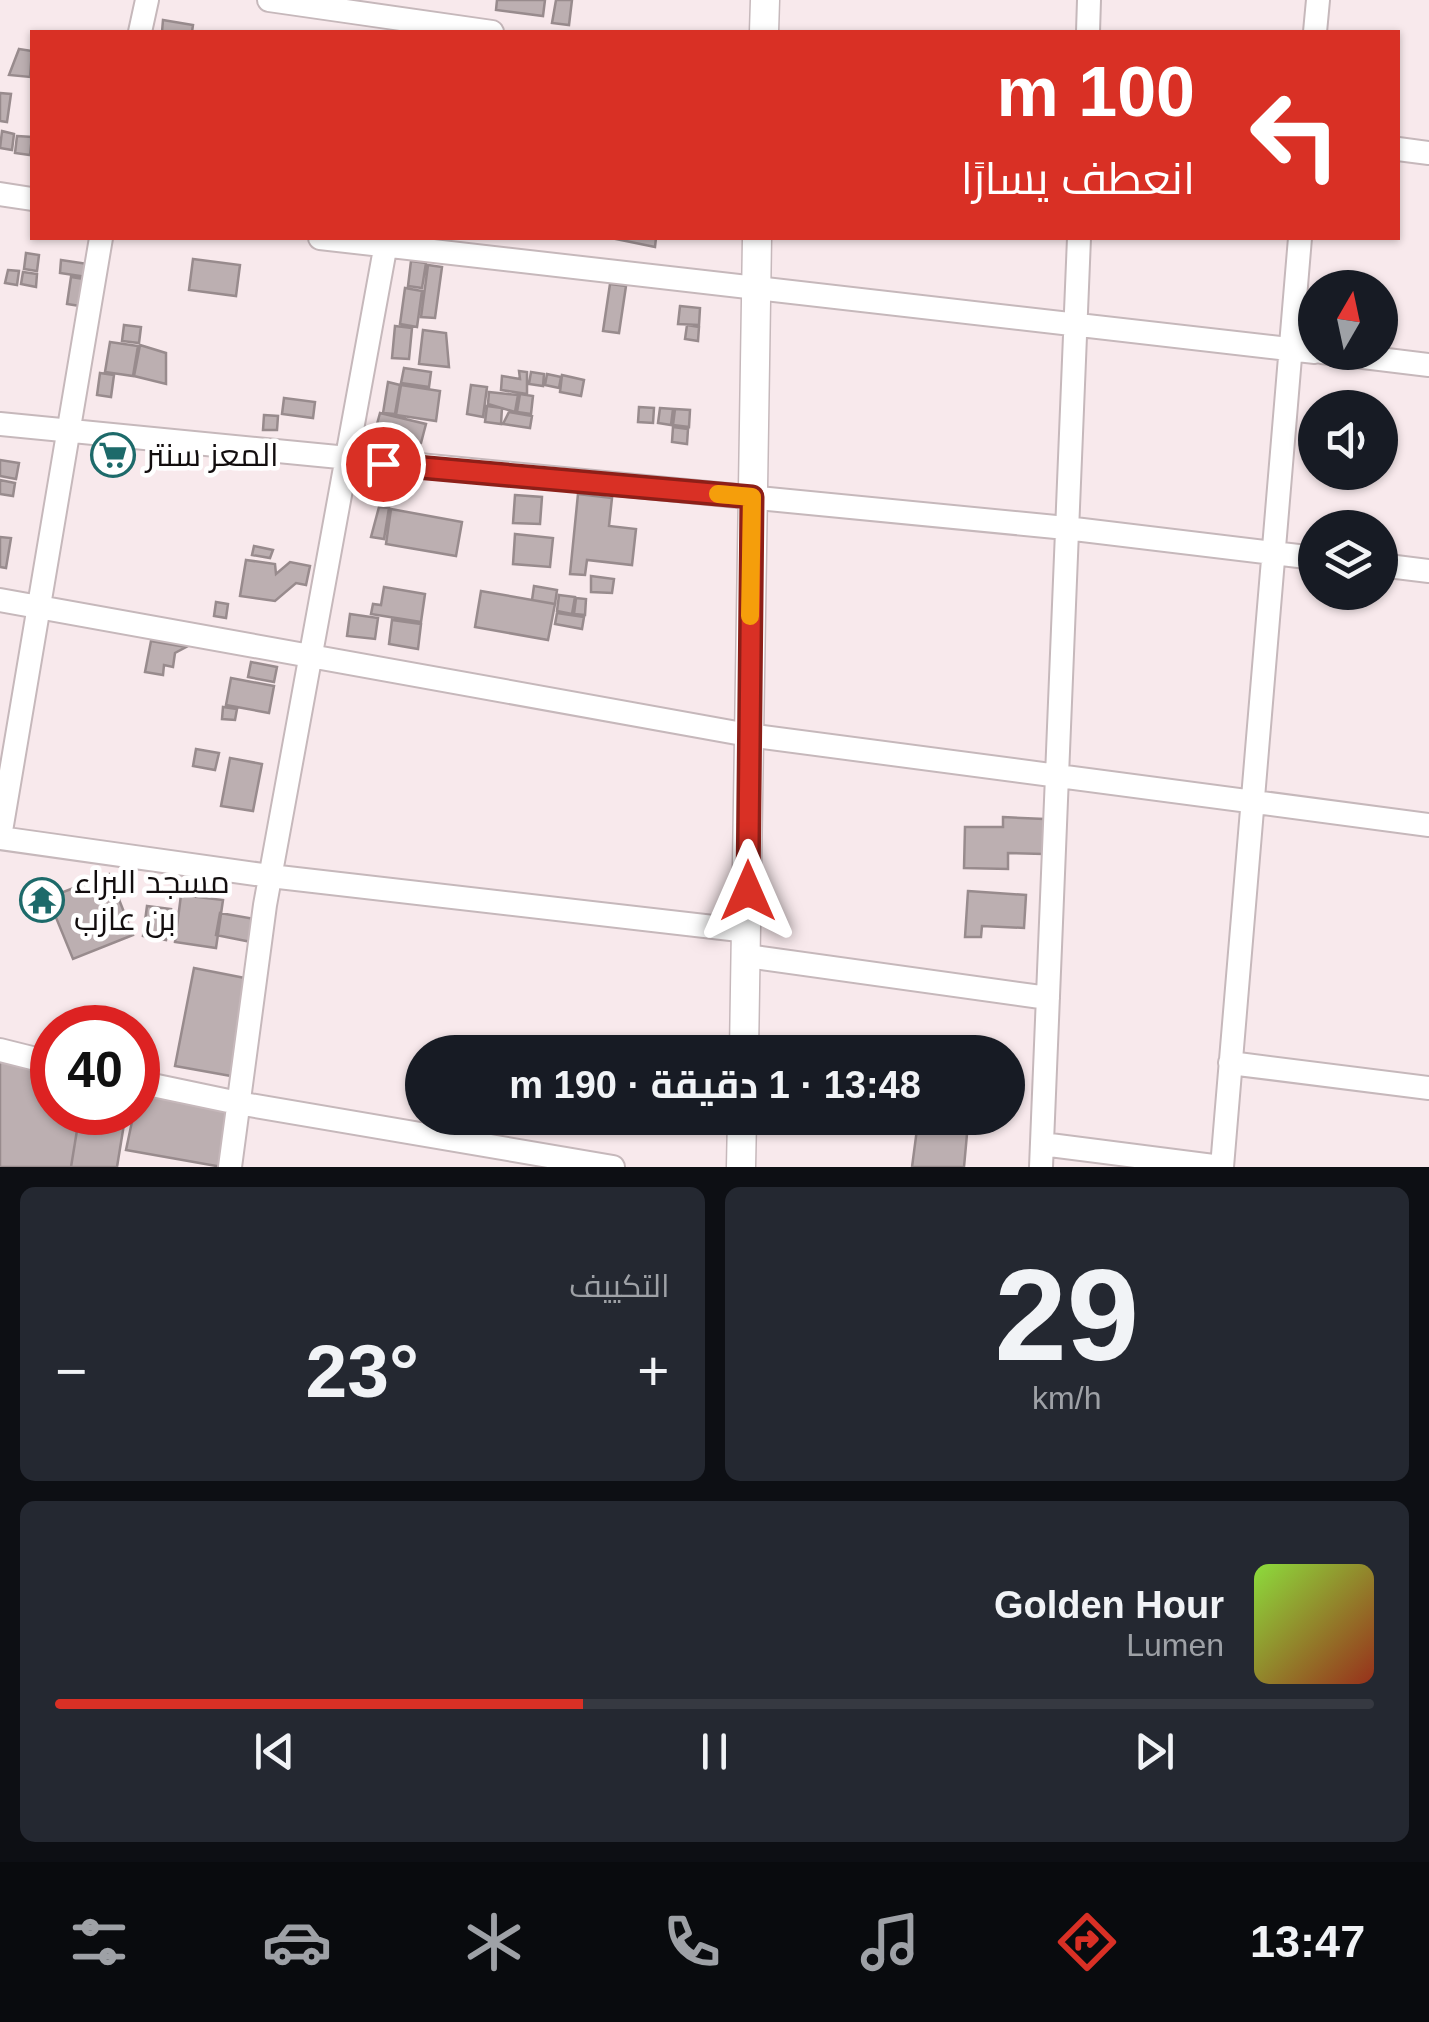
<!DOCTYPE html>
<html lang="ar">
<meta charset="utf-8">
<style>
:root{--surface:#171b24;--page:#242831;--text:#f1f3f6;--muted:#9ea1a6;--line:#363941;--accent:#d93025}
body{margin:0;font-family:Arial,Cairo,sans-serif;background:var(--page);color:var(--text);direction:rtl;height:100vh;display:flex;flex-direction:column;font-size:38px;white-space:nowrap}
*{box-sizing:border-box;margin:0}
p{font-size:32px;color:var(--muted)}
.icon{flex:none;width:55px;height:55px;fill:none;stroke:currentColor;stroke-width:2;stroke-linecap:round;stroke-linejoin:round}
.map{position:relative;height:1167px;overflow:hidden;direction:ltr}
.panel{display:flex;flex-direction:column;gap:20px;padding:20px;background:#0d0f14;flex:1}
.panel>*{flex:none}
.banner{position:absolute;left:30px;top:30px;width:1370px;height:210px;border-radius:0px;box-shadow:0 2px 8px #0004;direction:rtl;background:#d93025;color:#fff;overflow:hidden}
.needle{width:65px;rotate:9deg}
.buttons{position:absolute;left:1298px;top:270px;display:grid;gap:20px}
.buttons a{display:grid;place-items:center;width:100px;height:100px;border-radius:50%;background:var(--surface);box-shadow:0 2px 8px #0004;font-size:50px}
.speed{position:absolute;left:30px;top:1005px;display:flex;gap:20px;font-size:50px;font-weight:700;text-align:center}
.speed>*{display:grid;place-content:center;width:130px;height:130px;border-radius:50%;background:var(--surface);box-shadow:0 2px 8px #0004;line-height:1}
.speed .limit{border:15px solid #d22;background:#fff;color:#111}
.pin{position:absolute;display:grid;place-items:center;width:85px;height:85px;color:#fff;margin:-42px;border:5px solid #fff;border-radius:50%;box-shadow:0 2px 10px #0007}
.me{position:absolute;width:110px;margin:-55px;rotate:0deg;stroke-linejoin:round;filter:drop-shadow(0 0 8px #0008)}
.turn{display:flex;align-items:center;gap:35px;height:210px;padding:0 40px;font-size:45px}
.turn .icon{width:130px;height:130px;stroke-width:2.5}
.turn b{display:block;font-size:70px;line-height:85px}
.big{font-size:75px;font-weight:700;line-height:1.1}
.panel .card{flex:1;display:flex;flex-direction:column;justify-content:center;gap:15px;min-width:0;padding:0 35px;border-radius:15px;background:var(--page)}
.panel .dial{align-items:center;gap:0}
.dial b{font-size:130px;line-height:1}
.song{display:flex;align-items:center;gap:30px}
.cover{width:120px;height:120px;border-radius:15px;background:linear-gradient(135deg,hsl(90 70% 55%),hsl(10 70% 35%))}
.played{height:10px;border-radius:5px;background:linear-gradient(90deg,var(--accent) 40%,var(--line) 40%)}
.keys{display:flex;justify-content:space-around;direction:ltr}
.heat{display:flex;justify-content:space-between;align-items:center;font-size:55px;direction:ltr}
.panel .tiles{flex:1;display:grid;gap:20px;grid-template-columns:1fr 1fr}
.card:last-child{grid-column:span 2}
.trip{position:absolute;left:405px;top:1035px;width:620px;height:100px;border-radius:50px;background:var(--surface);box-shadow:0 2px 8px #0004;font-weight:700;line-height:100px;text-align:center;direction:rtl}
.tabs{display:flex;height:160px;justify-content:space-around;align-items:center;background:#090b0e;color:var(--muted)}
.tabs .icon{width:70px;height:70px}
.tabs .active{color:var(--accent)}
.tabs b{font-size:45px;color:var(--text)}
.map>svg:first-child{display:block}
</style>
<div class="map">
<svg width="1429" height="1167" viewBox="0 0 1429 1167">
<rect width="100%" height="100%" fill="#f8e9ec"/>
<path fill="#bcafb1" stroke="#988b8d" stroke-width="2.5" d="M497,0H545L543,16L496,10Z
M556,0H572L569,25L552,23Z
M163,20L193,25L192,32H162Z
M19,49L32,51L30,77L9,75Z
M0,93L11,94L7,122L0,121Z
M2,131L14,134L12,150L0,148Z
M17,136L32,137L30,155L15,153Z
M611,238H656L655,247Z
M26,253L39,255L37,271L24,269Z
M193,259L240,265L236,296L189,290Z
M61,260L88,264L87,277L60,273Z
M411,261L426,263L422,288L408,286Z
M428,265L442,267L435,318L421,317Z
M8,270L19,271L17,285L5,283Z
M23,272L37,274L36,287L21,284Z
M71,277L84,279L80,306L67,304Z
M610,284L626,286L619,333L603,331Z
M405,288L422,291L417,327L400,324Z
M680,306L700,308L699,325L678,324Z
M124,325L141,327L139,343L122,341Z
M687,325L699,327L698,341L685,339Z
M395,326L412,328L409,359L392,358Z
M423,330L446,333L449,367L419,364Z
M110,342L138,346L133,376L105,372Z
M140,345L166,353V384L134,376Z
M404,368L431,372L429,387L401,383Z
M519,371L527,372V394L501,390L502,376L520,379Z
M531,372L544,374L543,386L529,384Z
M100,373L114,375L111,397L97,395Z
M547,374L561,377L559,388L545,385Z
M562,375L584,380L581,396L560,392Z
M388,382L400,385L395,414L383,413Z
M401,385L440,391L436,421L396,415Z
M471,385L487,387L483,417L467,414Z
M489,392L518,395L515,412L488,404Z
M520,394L533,396L531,414L517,412Z
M284,398L315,402L313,418L282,414Z
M487,406L502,408L501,424L485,422Z
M639,407L654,408L653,423L638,422Z
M660,408L673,409L671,425L658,423Z
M675,409L690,410L689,427L673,425Z
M509,412L532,416L530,428L503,424Z
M380,413L426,424L421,443L390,442L393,428L377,424Z
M264,415L278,416L277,430H263Z
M673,427L688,429L687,444L672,442Z
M0,460L19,463L16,479L0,476Z
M0,480L15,483L13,496L0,494Z
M578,494L612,498L609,526L636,529L632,565L587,560L585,575L570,574Z
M515,495L542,497L540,524L513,523Z
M379,507L389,508L384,539L371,537Z
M391,509L462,522L456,556L386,544Z
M515,534L553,538L550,567L513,564Z
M0,537L11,538L6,568L0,567Z
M254,546L273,550L270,558L252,555Z
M246,560L275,564L276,574L290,562L310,566L306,585L296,583L275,601L240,596Z
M591,576L614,579L612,593L591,592Z
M534,586L557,590L555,604L532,600Z
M384,587L425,594L421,622L371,614L373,604L381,605Z
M481,591L555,604L548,640L475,627Z
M559,595L575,597L572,614L557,611Z
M576,598L586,599L585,615L574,614Z
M216,602L228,604L226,618L214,616Z
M557,613L584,617L582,629L555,624Z
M350,614L378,618L375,639L347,636Z
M392,620L421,624L418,649L389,644Z
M151,641L186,647L175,653L173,667L164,665L163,675L145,672Z
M251,662L277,667L274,682L248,677Z
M231,678L274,686L269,713L226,705Z
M223,707L237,709L235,720L222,719Z
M196,749L219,753L215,770L193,766Z
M230,758L262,764L253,811L221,806Z
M1003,817L1044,819L1043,854L1008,853V869L964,868L965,827H1003Z
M109,874L133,935L73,959L48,898Z
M968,891L1026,895L1024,928L982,926L981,937H965Z
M181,895L223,900L216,948L175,942Z
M147,906L171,909L166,940L143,936Z
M220,913L255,919L251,942L216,935Z
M194,968L250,979L231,1076L175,1066Z
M0,1060L52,1069V1112H80L71,1167H0Z
M139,1087L234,1108L222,1167L126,1150L134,1112H138Z
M80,1112H126L117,1167H71Z
M917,1129L967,1134L964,1167H912Z"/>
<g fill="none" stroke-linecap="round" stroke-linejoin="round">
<g stroke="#c6b8bb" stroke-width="26">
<path id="minor" d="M269,0L492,32
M140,32L147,0
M1088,32L1089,0
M1315,32L1318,0
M1398,149L1429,153
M0,194L32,199
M320,238L1315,352
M1322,352L1429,365
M0,424L1066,528L1315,558
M1380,565L1429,571
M0,600L748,735L1429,825
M0,837L101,238
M0,838L270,876L748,931
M747,956L1048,998
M0,1050L52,1063
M1230,1063L1429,1088
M138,1082L238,1103L613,1167
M1042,1144L1221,1167
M230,1167L265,905L387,238
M1041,1167L1079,238
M1222,1167L1300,238"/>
</g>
<g stroke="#c6b8bb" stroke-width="31">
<path id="tertiary" d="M764,32L765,0
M744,1052L757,238
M741,1167L742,1118"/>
</g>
<use href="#minor" stroke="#fff" stroke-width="22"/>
<use href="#tertiary" stroke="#fff" stroke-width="28"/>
</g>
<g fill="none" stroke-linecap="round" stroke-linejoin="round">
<g stroke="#8d1f18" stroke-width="25">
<path id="route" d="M383,464L752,497L748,891"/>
</g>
<use href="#route" stroke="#d93025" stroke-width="18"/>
<path stroke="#f59e0b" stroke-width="18" d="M718,494L752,497L750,616"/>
</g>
<defs>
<g id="supermarket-ring" transform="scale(2.25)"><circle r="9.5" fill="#fff" stroke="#1d6a6a" stroke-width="1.5"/><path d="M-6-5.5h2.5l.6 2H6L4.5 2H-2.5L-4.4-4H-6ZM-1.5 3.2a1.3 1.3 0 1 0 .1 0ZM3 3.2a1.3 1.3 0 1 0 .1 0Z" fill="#1d6a6a"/></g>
<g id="temple-ring" transform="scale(2.25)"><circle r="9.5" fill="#fff" stroke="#1d6a6a" stroke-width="1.5"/><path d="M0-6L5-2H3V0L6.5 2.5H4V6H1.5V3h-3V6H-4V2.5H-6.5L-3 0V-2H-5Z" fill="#1d6a6a"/></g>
</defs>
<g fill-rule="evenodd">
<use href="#supermarket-ring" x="113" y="455"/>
<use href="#temple-ring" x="42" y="900"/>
</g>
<g text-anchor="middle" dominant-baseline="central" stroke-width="9" stroke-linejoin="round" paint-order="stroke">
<g font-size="32" fill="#120d0e" stroke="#fff" text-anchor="start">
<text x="146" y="455">المعز سنتر</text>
<text x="74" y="882">مسجد البراء<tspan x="74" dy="37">بن عازب</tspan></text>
</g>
</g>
</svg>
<div class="buttons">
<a><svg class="needle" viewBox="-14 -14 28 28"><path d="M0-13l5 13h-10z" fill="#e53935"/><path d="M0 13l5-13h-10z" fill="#9ea1a6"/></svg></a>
<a><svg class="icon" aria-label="sound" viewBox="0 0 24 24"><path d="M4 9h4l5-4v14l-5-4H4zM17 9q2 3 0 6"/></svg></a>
<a><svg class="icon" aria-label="layers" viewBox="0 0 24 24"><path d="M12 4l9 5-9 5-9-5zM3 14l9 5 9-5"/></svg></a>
</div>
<div class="speed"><div class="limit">40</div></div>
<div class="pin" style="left:383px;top:464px;background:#d93025"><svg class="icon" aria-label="arrive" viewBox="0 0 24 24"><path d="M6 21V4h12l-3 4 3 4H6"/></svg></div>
<svg class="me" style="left:748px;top:891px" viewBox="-20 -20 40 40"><path d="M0-17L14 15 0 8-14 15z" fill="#d93025" stroke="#fff" stroke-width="4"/></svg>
<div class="trip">13:48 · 1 دقيقة · 190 m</div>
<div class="banner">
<div class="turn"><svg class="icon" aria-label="left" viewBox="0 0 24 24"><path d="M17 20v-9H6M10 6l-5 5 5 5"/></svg><div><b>100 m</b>انعطف يسارًا</div></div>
</div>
</div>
<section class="panel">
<div class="tiles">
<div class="card dial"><b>29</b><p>km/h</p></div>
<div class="card"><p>التكييف</p>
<div class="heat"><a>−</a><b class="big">23°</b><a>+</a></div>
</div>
<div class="card">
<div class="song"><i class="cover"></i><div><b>Golden Hour</b><p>Lumen</p></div></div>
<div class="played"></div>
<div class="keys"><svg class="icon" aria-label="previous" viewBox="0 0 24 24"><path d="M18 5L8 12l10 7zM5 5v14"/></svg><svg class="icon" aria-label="pause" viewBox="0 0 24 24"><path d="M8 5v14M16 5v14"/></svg><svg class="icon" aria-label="next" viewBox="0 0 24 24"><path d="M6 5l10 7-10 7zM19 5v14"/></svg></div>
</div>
</div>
</section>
<nav class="tabs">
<b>13:47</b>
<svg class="icon active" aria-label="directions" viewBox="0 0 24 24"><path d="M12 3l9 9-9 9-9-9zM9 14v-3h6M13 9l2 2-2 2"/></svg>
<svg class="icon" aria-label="music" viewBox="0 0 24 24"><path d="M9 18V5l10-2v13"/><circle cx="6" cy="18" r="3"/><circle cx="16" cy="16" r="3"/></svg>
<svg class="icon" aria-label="phone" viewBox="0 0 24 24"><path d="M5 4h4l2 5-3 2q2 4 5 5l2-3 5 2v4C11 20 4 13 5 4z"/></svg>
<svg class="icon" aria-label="climate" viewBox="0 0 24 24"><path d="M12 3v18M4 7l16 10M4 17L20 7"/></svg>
<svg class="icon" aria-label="car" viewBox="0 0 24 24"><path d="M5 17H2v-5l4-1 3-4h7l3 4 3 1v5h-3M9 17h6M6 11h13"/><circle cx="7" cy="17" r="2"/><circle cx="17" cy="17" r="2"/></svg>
<svg class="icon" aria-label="filters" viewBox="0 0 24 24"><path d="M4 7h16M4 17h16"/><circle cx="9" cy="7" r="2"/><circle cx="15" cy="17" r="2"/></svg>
</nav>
